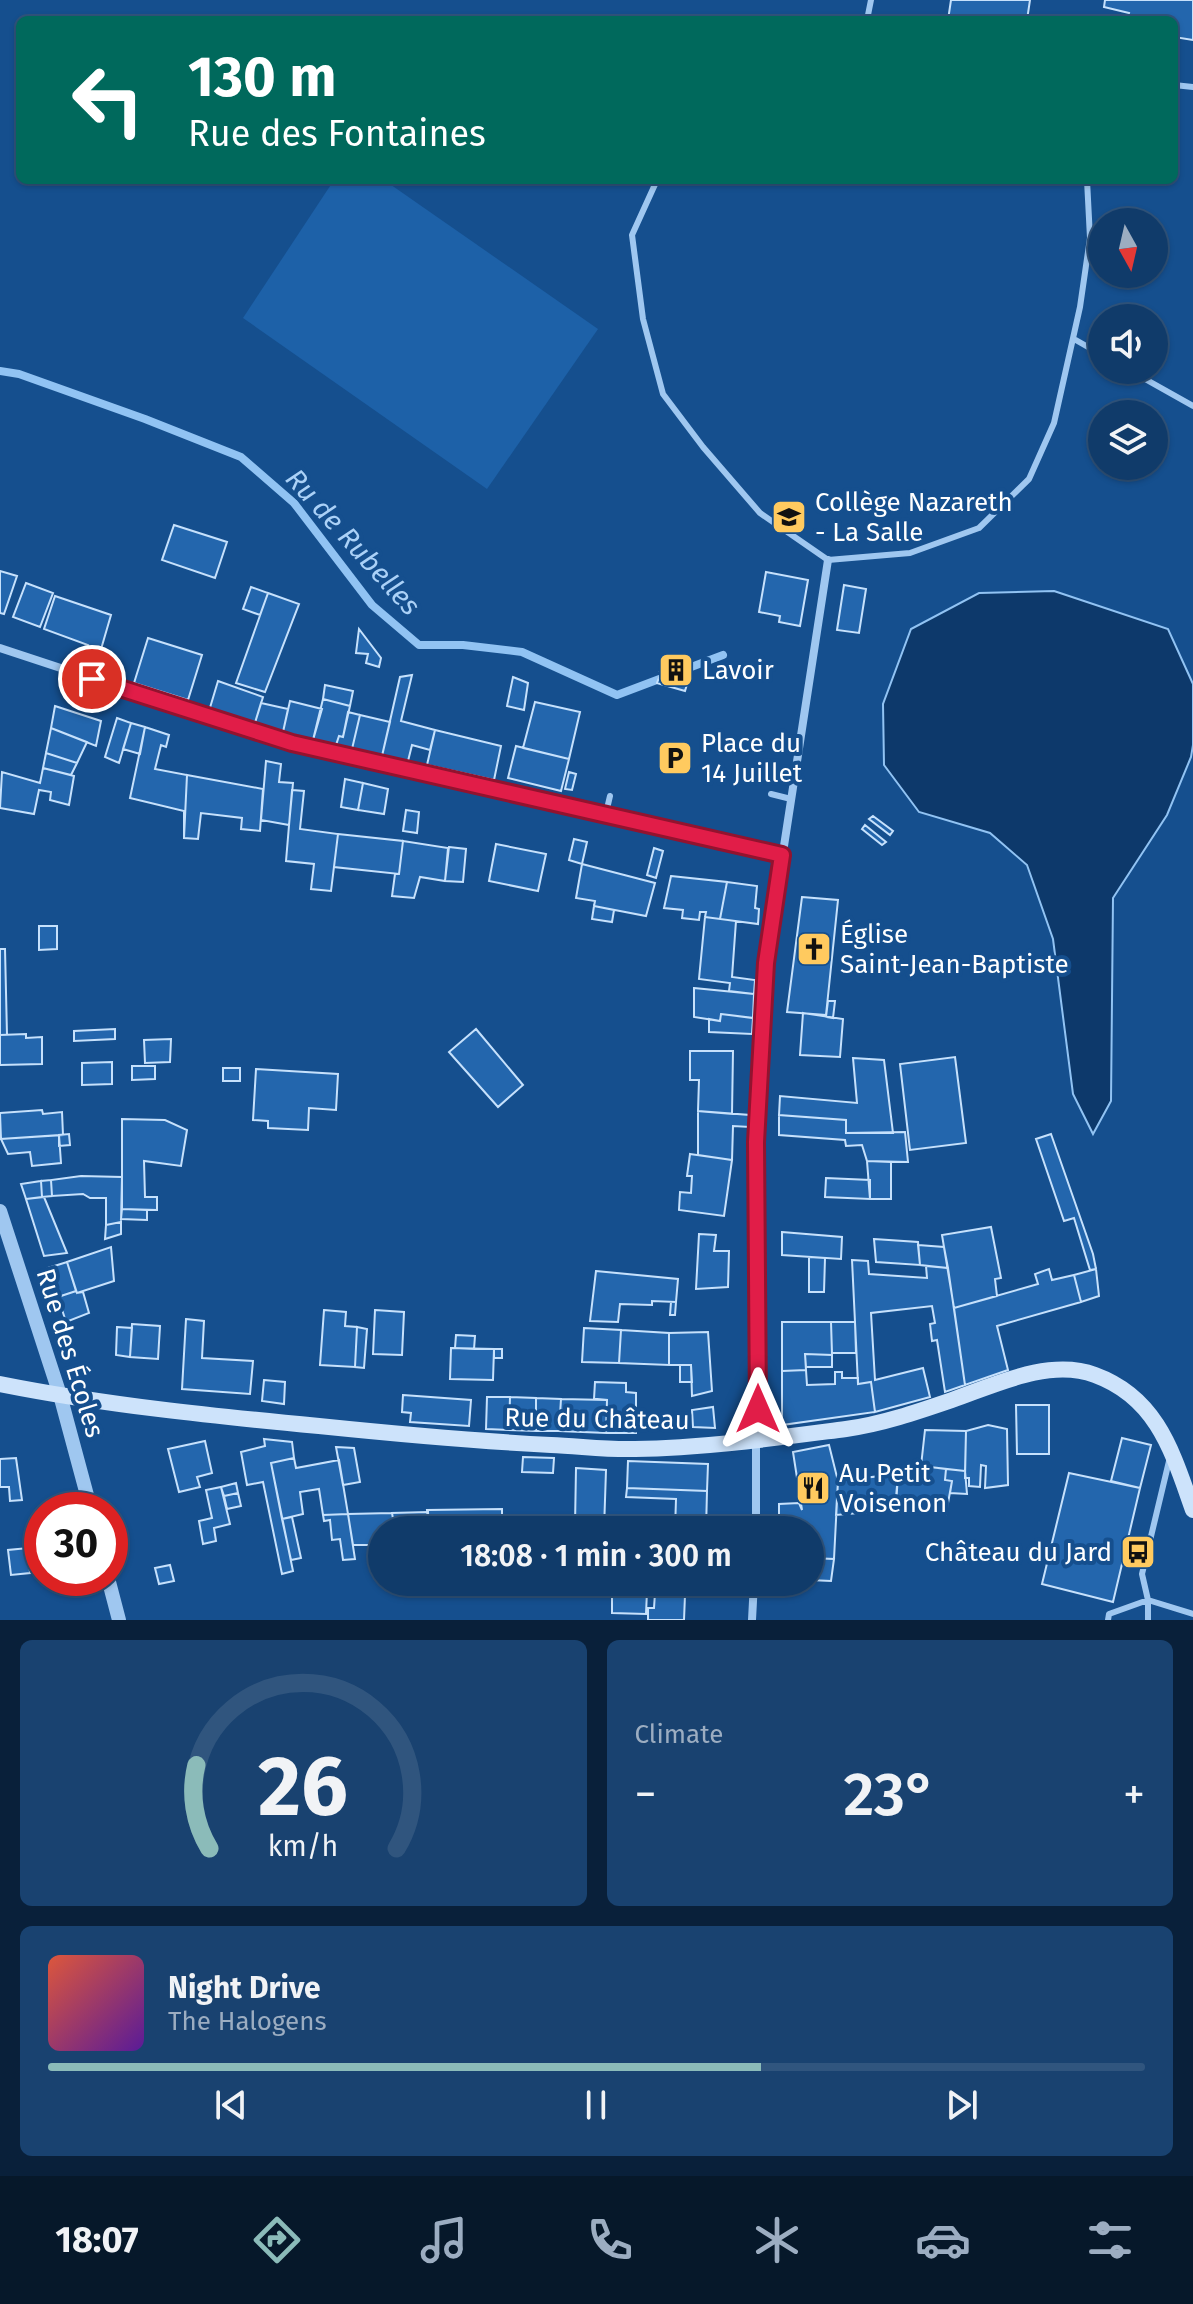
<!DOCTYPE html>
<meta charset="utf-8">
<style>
:root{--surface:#103b6a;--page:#194270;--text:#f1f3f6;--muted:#9cadc1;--line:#30557e;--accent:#8bbbb9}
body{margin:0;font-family:"Fira Sans",sans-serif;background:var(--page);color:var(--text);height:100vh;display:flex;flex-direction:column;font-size:30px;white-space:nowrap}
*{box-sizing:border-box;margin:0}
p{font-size:26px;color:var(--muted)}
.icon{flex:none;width:44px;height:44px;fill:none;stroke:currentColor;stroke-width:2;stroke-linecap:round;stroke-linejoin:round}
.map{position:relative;height:1620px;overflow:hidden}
.details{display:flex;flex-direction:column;gap:20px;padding:20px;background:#09203a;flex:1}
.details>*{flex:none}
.banner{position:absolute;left:16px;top:16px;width:1162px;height:168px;border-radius:12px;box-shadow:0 2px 6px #0004,0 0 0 2px var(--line);background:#00695c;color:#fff;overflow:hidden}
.needle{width:52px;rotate:172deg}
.controls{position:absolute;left:1088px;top:208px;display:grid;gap:16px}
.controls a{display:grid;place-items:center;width:80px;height:80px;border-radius:50%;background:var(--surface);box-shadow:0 2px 6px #0004,0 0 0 2px var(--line);font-size:40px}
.speed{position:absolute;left:24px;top:1492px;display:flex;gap:16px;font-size:40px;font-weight:700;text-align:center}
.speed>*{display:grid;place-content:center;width:104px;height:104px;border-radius:50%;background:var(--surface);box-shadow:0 2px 6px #0004,0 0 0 2px var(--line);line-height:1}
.speed .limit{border:12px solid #d22;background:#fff;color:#111}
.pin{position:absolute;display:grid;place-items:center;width:68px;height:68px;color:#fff;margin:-34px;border:4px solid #fff;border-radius:50%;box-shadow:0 2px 8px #0007}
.me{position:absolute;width:88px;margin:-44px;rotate:0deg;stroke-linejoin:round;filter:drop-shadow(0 0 6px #0008)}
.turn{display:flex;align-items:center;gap:28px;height:168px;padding:0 40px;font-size:36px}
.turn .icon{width:104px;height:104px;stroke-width:2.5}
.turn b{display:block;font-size:56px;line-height:68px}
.big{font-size:60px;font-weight:600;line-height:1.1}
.details .card{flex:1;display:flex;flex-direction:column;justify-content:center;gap:12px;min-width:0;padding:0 28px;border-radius:12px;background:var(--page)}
.details .dial{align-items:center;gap:0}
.dial svg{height:208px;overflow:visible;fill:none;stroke:var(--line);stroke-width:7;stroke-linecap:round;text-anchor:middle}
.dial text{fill:var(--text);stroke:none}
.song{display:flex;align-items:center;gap:24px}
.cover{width:96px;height:96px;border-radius:12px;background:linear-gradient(135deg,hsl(10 70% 55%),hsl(270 70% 35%))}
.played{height:8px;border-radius:4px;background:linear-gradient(90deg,var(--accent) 65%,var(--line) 65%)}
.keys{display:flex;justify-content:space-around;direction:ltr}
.heat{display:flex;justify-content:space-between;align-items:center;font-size:44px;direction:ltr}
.details .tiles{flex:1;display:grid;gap:20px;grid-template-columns:1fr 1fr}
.card:last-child{grid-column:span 2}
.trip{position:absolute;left:368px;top:1516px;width:456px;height:80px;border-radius:40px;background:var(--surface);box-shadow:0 2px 6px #0004,0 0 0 2px var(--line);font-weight:600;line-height:80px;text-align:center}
.tabs{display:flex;height:128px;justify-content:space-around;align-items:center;background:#06182a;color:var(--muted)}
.tabs .icon{width:56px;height:56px}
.tabs .on{color:var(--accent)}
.tabs b{font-size:36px;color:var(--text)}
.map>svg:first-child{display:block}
</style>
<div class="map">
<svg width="1193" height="1620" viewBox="0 0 1193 1620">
<rect width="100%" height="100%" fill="#154f8e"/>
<path fill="#1d61a8" d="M334,180H384L598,329L487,489L243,318Z"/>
<path fill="#0d396b" stroke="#91c3f3" stroke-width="2" d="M1054,591L1168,629L1193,684V745L1191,757L1167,815L1113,898L1111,1101L1093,1134L1073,1094L1053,939L1027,865L990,833L919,812L884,765L883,704L911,629L979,593Z"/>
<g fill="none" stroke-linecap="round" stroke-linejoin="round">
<path stroke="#91c3f3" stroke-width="8" d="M0,371L19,374L145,419L241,457L294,503L372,605L419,645H463L522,652L617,695L723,655"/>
</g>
<path fill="#2366ad" stroke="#c6e1fc" stroke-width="2" d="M951,0H1030L1027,20H948Z
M1105,0H1193V40L1174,37V20H1127L1129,13L1104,7Z
M174,525L227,542L215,578L162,560Z
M0,571L17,576L4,614L0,613Z
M766,572L808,580L800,626L779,622L780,616L759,612Z
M26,583L53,593L40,627L13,617Z
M844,585L866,589L859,633L837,630Z
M251,587L268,593L260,615L243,609Z
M268,593L299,604L265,692L236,683Z
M55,596L111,615L97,663L83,658L88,645L44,629Z
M359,629L381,658L379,667L366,663L368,654L356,653Z
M148,638L202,655L188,700L134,683Z
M664,660L692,668L688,680L660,671Z
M661,672L688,681L685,691L657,683Z
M412,675L401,721L435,730L430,750L412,745L408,761L382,756L400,677Z
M513,677L528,683L524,710L507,706Z
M218,681L263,697L254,726L209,711Z
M325,685L353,691L350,706L323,699Z
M323,699L350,706L343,737L339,736L336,745L313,740Z
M290,701L322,709L313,740L283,732Z
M535,702L580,712L569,759L523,748Z
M261,703L288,709L283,732L254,726Z
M55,706L101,721L96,746L51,728Z
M348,712L360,715L352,749L336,745L339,736L343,737Z
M360,715L390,722L382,756L352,749Z
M117,718L131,723L119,763L105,757Z
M131,723L145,727L140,754L123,749Z
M145,727L169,735L166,747L161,745L155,769L187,775L184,838V811L130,798Z
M51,728L87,742L77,763L46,753Z
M435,730L501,746L494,780L427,765Z
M516,746L569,759L561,791L508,778Z
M46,753L77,763L71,775L43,768Z
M266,761L281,764L279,782L293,783L289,825L261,820Z
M43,768L74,776L69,805L50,800L51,792L39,790L34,814L0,808L2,772L40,783Z
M569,772L576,774L572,790L565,789Z
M187,775L263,789L260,831L241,829L242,818L201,813L198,839L184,838Z
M345,779L363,783L358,810L341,807Z
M363,783L388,789L384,814L358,810Z
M292,790L304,791L300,829L338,834L331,891L311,889L314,864L286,861Z
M406,810L419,812L417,833L403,831Z
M873,816L893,831L890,835L869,819Z
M865,825L886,842L882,845L862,829Z
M338,834L403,841L399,874L334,867Z
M574,839L587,842L582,864L569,860Z
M403,841L448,848L445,881L420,877L414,898L392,896L395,874H399Z
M496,844L546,854L538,891L489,881Z
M449,847L466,849L463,882L445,881Z
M654,848L663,851L656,878L647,875Z
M582,864L655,883L646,916L594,906L595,901L576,898Z
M671,876L727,882L720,919L705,917L706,912H700L699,920L682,918L683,910L664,908Z
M727,882L757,886L755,908L759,909L758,924L720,919Z
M802,897L838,900L826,1015L787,1012Z
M594,906L614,910L612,922L592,919Z
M705,917L736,921L732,977L755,980L754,994L729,991L730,983L699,979Z
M39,926H57V949L39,950Z
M0,949H5L7,1035H0Z
M694,988L754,994L753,1018L721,1014L720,1021L694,1017Z
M828,1001H835L833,1018L826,1017Z
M803,1013L843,1019L840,1057L800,1055Z
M721,1014L753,1018L752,1034L709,1032V1019L720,1021Z
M115,1029V1039L74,1041V1031Z
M476,1029L523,1085L498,1107L449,1052Z
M26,1034V1038L42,1037V1064L0,1065V1035Z
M171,1039L170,1062L145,1063L144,1040Z
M690,1051H733L732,1114L698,1111L699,1080H690Z
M955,1057L966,1143L910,1150L900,1064Z
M853,1058L884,1060L893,1133H846V1120L779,1115L780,1096L857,1103Z
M112,1062V1084L82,1085V1063Z
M132,1066H155V1079L132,1080Z
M223,1068H240V1081H223Z
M256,1069L338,1074L336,1110L309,1108L308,1130L268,1128V1121L253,1120Z
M42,1110L43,1114L62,1112L63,1135L1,1139L0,1113Z
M698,1111L750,1115V1127L733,1126L732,1160L698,1155Z
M779,1115L846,1120V1133L905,1132L908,1162L867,1161L862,1145L846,1146L845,1140L779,1135Z
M122,1119L165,1120L187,1130L181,1166L144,1161L145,1197H157V1210L122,1209Z
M69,1134L70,1145L59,1146V1135Z
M1051,1134L1093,1254L1096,1269L1090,1270L1074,1218L1064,1221L1036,1139Z
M59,1135L61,1163L32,1166L30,1152L8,1154L1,1139Z
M690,1154L732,1160L724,1216L679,1210L680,1192L691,1193L692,1176H687Z
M867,1161L891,1162V1199H870Z
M81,1176L122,1177L121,1222L106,1225V1198H90L83,1194L52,1196L51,1180Z
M826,1178L870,1180V1199L825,1197Z
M51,1180L52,1196L42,1197L41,1181Z
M41,1181L42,1197L26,1199L21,1184Z
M44,1197L67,1253L44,1256L26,1199Z
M122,1209L147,1210V1220L121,1219Z
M121,1222V1234L105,1239L106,1225Z
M991,1227L1001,1278L995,1279L997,1296L954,1308L942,1235Z
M782,1232L842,1237L841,1259L782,1255Z
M699,1234L716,1235L714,1251H729L728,1287L696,1289Z
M874,1239L918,1242L920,1265L876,1262Z
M918,1245L944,1247L948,1268L920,1265Z
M111,1247L114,1281L77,1293L67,1262Z
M809,1257L825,1258L824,1292H809Z
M852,1260L868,1261L869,1274L927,1278L926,1266L948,1268L965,1385L945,1392L937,1340L932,1341L930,1324L935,1323L932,1306L871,1313L875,1380L923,1368L930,1397L875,1412L871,1382L858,1384Z
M67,1262L76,1291L58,1297L48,1268Z
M1049,1269L1052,1280L1074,1275L1081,1302L997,1326L1008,1370L965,1385L954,1308L1038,1284L1035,1274Z
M1096,1269L1099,1296L1081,1302L1074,1275Z
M596,1271L678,1279L676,1302L652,1301V1305L620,1304L618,1322L590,1321Z
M76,1291L77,1293L83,1292L89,1313L66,1322L58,1297Z
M671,1302H676L675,1315H670Z
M324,1310L346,1312L345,1326L357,1327L355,1367L320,1365Z
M375,1310L404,1312L402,1355L373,1354Z
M186,1319L204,1321L202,1358L253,1361L250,1394L182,1389Z
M782,1322H831L832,1355L805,1354L806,1370L782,1371Z
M831,1322H855L856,1353H832Z
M132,1324L160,1326L158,1359L130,1357Z
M117,1327L132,1328L130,1357L116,1355Z
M357,1327L367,1329L364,1368L355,1367Z
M584,1328L621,1330L619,1363L582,1362Z
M621,1330L669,1333V1365L619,1363Z
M708,1332L712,1391L692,1396L691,1365H669V1333Z
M456,1335L475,1336L474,1349L455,1348Z
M451,1348L494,1349L493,1380L450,1379Z
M494,1349H502V1358H494Z
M805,1354L832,1355V1367H806Z
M680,1365H691L692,1382H680Z
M806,1370L807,1385L835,1384V1372H842V1378H858V1384L871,1382L875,1412L782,1425V1371Z
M264,1380L285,1382L284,1404L262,1401Z
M595,1382L626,1383V1392L636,1393V1433H606L607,1400L594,1399Z
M403,1395L471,1400L469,1426L410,1422L411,1413L402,1412Z
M487,1397H510L509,1430L486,1429Z
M510,1397L536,1398V1431L509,1430Z
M536,1398L561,1399L559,1431H536Z
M561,1399L607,1400L606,1433L559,1431Z
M1016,1405H1049V1454H1017Z
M713,1407L715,1428L693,1427L692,1410Z
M988,1425L1007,1429L1008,1485L985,1488L986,1466L981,1465L980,1487L969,1486V1478H965L966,1431Z
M925,1430L966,1431L965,1471L921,1466Z
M1122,1438L1151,1445L1140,1488L1111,1481Z
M264,1439L292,1442L294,1458L271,1463L293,1571L282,1574L263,1482L247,1485L241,1452L265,1446Z
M205,1441L212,1473L197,1477L200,1487L179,1492L168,1449Z
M829,1445L838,1481L834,1559L810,1558V1530H779V1504L799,1503L802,1510L793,1452Z
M336,1447L354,1448L360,1482L343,1485Z
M523,1457L554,1458L553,1473L522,1472Z
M16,1458L22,1500L10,1501L9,1487H0V1459Z
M294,1458L296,1468L339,1460L348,1514L323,1515L319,1489L300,1492L303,1514L282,1519L271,1463Z
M628,1461L708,1464L707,1491L627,1488Z
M930,1467L946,1469L945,1480L952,1481L946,1514L896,1506L898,1474L928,1478Z
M576,1468L606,1470L604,1530H429L427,1510L502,1509V1524L575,1525Z
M946,1469L965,1471L967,1494L950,1493L952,1481L945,1480Z
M1069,1473L1140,1488L1113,1602L1042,1584Z
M898,1474L895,1510L836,1515L838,1481Z
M236,1483L238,1493L224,1496L221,1487Z
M221,1487L230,1524L214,1528L216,1541L203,1544L199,1521L212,1518L206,1490Z
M627,1488L707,1491L706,1530H675L676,1499L626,1497Z
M238,1493L241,1506L227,1509L224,1496Z
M428,1512L429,1530H395L392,1513Z
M392,1513L395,1530H382V1545H353L348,1514Z
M348,1514L355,1559L343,1560L340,1539L332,1540L330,1520L324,1521L323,1515Z
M604,1515L652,1516L651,1530H604Z
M292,1517L301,1558L291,1560L282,1519Z
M28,1548L30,1573L11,1575L8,1550Z
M810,1558L834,1559L831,1581L810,1580Z
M170,1565L174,1581L159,1584L155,1568Z
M577,1582H744L743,1593L577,1586Z
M612,1590L647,1591L646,1614L612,1613Z
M655,1593L685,1595L684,1620H648V1608H654Z"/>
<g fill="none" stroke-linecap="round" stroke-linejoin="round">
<path stroke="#9fc7f0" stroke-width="6" d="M867,20L871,0
M1174,85L1193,87
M657,180L632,235L643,319L663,394L703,447L760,513L828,560L910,553L979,528L1029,479L1054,423L1080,307L1090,238L1087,180
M1074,339L1102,355
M1129,370L1193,406
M771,794L791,799
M606,813L610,796
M1148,1600L1193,1614
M1108,1620L1109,1614L1148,1600
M1148,1620V1600L1142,1574L1170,1457"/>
<path stroke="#9fc7f0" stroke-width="8" d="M0,648L270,737L782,855
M756,1530V1142L766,963L828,560
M752,1620L754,1582"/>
<path stroke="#9fc7f0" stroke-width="14" d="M0,1211L60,1395L91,1510
M108,1578L119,1620"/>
<path stroke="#cde3fb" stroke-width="16" d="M0,1384C105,1405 213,1416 319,1426C397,1434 473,1441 551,1445C579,1446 607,1450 635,1449C705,1448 776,1438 846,1429C882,1424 917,1412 952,1400C995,1385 1049,1358 1095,1375C1158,1398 1173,1454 1193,1510"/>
</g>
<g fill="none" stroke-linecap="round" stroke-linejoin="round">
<g stroke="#92132f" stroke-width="20">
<path id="route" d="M92,679L292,743L782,855L766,963L756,1142L758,1409"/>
</g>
<use href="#route" stroke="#e11d48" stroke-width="14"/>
</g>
<defs>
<g id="school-square" transform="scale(1.8)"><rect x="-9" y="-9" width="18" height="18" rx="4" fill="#ffca5f" stroke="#154f8e"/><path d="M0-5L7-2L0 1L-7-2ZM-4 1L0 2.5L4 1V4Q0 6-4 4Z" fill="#111"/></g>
<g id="building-square" transform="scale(1.8)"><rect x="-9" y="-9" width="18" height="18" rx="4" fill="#ffca5f" stroke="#154f8e"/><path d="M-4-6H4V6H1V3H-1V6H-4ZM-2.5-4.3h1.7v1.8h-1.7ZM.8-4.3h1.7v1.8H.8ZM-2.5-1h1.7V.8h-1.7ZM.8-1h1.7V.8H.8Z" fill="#111"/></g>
<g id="parking-square" transform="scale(1.8)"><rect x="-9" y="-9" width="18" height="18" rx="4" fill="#ffca5f" stroke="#154f8e"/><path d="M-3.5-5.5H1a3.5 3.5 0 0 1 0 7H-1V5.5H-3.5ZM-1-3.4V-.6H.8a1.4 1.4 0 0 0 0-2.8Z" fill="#111"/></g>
<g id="church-square" transform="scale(1.8)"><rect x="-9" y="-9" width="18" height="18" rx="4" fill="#ffca5f" stroke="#154f8e"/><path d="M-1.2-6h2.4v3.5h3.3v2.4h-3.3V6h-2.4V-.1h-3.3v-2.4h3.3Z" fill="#111"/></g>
<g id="restaurant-square" transform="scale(1.8)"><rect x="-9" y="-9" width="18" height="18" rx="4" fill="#ffca5f" stroke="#154f8e"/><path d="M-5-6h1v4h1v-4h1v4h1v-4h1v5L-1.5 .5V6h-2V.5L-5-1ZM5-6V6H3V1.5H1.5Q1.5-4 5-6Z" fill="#111"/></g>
<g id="bus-square" transform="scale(1.8)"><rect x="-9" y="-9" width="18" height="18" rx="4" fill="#ffca5f" stroke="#154f8e"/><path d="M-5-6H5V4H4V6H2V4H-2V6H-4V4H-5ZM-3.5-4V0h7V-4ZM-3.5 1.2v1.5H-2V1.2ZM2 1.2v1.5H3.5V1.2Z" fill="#111"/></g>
</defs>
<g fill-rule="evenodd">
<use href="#school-square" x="789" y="517"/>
<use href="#building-square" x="676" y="670"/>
<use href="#parking-square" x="675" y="758"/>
<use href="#church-square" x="814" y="949"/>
<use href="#restaurant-square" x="813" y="1488"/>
<use href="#bus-square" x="1138" y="1552"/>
</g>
<g text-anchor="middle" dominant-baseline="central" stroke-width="8" stroke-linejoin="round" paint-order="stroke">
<g font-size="26" fill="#fff" stroke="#154f8e" text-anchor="start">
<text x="815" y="502">Collège Nazareth<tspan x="815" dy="30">- La Salle</tspan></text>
<text x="702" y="670">Lavoir</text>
<text x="701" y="743">Place du<tspan x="701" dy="30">14 Juillet</tspan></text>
<text x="840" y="934">Église<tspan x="840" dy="30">Saint-Jean-Baptiste</tspan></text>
<text x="839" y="1473">Au Petit<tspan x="839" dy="30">Voisenon</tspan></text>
<text x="1112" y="1552" text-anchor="end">Château du Jard</text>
</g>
<g font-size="26" fill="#fff" stroke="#154f8e">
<text transform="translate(70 1353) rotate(73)">Rue des Écoles</text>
<text transform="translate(597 1419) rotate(1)">Rue du Château</text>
</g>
<g font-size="28" font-style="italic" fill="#abd1f7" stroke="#154f8e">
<text transform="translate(353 542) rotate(48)">Ru de Rubelles</text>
</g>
</g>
</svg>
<div class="controls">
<a><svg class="needle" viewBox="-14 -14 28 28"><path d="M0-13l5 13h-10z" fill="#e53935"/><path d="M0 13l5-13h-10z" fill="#9cadc1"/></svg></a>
<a><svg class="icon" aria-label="sound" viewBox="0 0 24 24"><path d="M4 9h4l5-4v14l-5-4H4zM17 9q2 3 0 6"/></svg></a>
<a><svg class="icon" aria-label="layers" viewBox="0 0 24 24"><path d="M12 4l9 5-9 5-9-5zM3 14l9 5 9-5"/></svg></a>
</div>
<div class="speed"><div class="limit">30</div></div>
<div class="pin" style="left:92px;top:679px;background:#d93025"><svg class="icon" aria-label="arrive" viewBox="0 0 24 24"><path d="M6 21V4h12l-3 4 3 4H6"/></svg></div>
<svg class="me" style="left:758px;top:1409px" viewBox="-20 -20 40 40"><path d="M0-17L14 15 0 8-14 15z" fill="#e11d48" stroke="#fff" stroke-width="4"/></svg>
<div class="trip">18:08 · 1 min · 300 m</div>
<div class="banner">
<div class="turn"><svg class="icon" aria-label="left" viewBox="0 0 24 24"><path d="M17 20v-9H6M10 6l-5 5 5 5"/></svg><div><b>130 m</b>Rue des Fontaines</div></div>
</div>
</div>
<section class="details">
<div class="tiles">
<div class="card dial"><svg viewBox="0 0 100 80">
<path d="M14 69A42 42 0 1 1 86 69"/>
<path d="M14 69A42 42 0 0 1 9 37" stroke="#8bbbb9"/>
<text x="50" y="56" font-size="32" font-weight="700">26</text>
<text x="50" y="72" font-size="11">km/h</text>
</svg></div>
<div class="card"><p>Climate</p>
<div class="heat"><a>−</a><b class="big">23°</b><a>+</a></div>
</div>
<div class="card">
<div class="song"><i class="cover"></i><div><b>Night Drive</b><p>The Halogens</p></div></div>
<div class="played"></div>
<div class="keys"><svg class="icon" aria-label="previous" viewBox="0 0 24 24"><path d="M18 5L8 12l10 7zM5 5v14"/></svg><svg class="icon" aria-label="pause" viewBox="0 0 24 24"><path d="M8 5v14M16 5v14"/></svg><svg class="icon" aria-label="next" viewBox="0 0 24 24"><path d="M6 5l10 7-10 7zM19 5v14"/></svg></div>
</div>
</div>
</section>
<nav class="tabs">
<b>18:07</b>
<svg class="icon on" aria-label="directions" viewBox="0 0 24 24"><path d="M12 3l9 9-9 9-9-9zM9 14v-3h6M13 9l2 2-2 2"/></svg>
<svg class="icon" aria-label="music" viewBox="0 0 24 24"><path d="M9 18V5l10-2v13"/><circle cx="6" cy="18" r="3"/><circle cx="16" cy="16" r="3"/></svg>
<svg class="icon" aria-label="phone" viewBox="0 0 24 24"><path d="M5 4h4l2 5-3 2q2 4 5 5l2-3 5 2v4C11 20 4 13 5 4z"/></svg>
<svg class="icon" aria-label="climate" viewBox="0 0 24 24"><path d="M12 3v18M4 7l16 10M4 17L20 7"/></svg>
<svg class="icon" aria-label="car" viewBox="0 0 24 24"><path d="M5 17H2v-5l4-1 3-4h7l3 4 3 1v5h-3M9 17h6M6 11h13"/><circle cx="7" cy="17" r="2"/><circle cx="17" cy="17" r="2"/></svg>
<svg class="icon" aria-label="filters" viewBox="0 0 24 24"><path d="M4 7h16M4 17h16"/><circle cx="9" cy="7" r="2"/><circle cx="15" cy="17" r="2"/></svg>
</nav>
